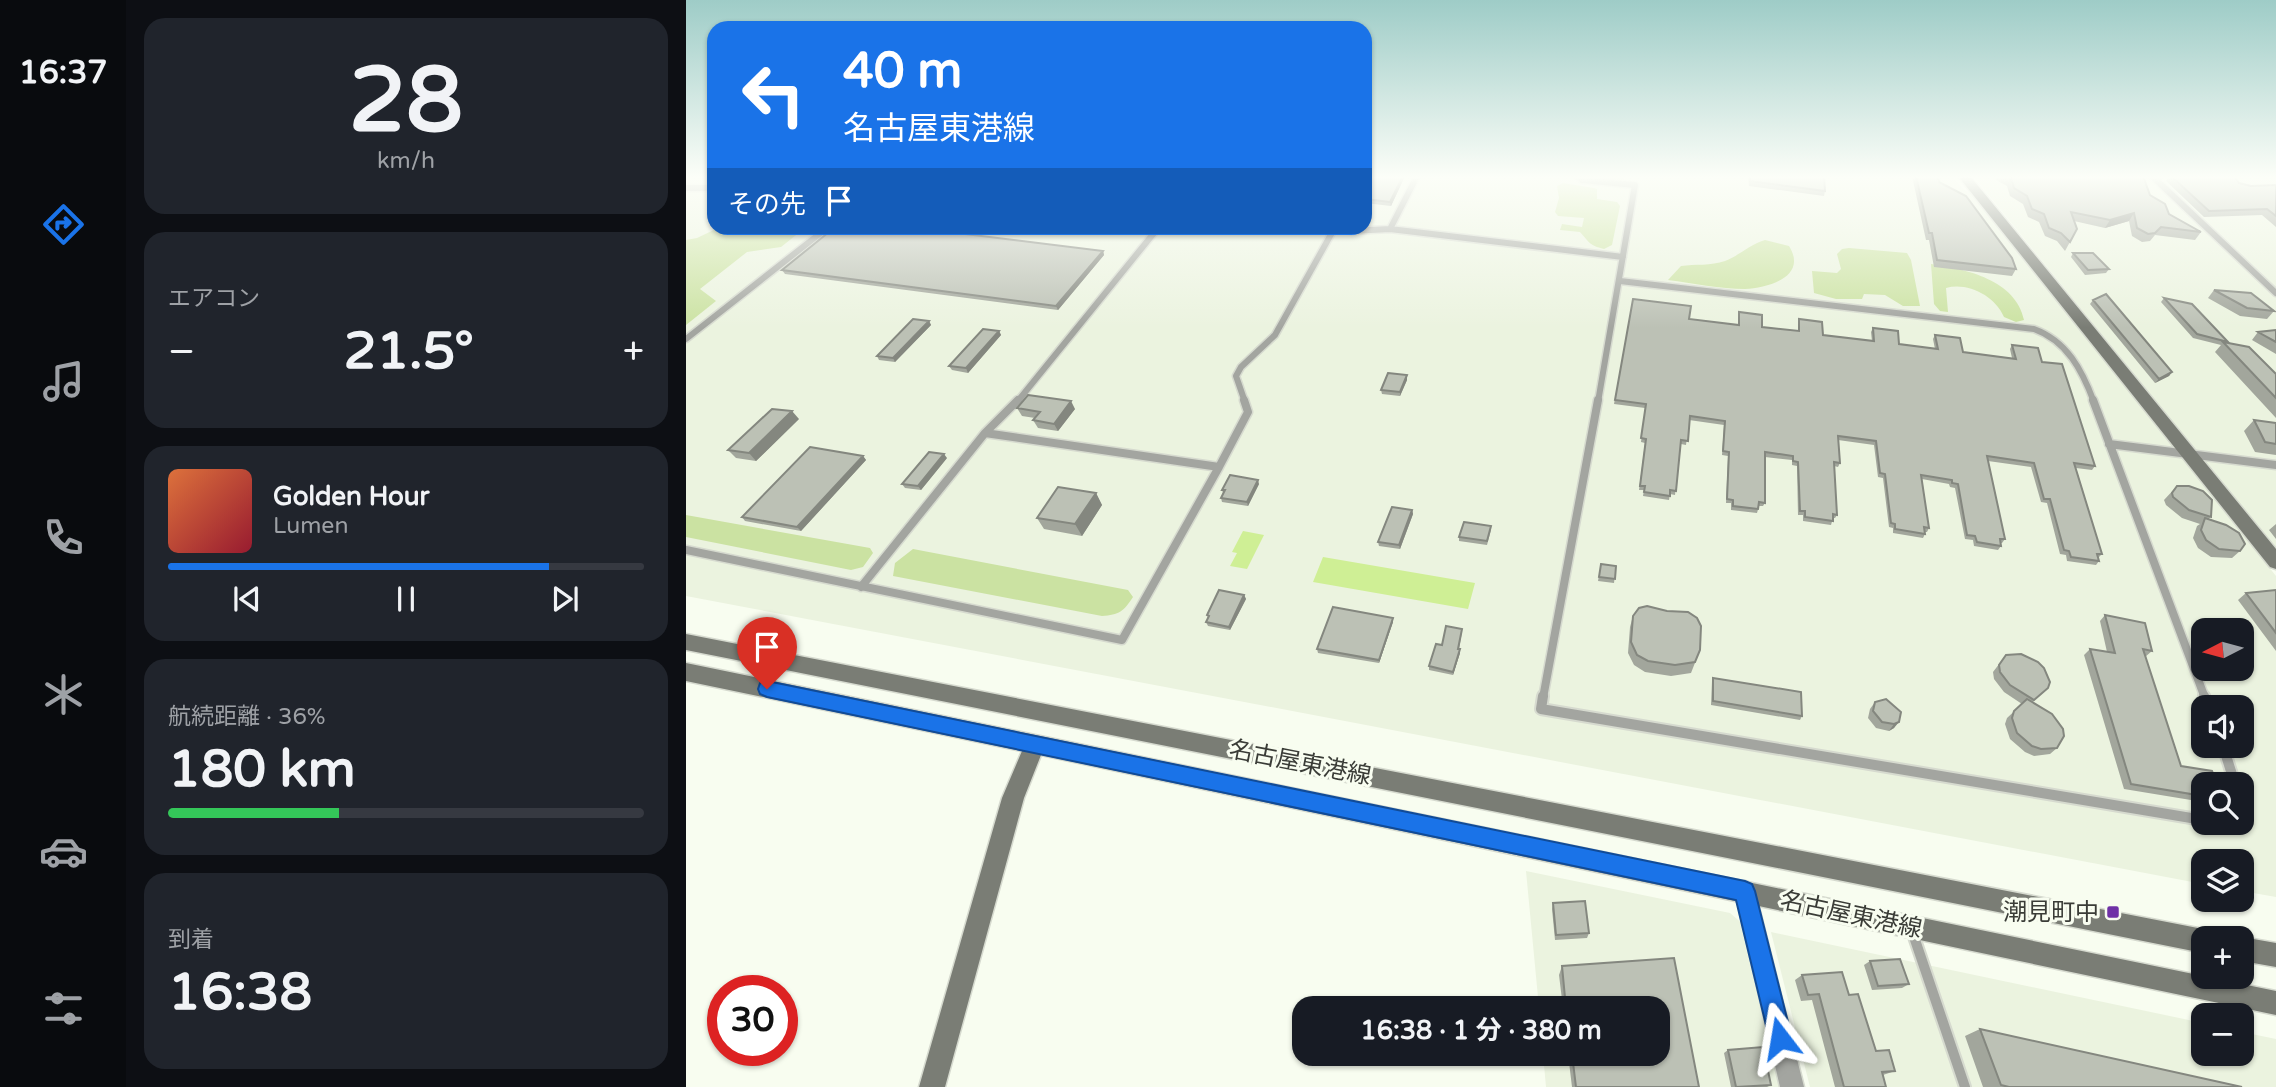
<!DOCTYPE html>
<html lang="ja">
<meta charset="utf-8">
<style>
:root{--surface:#171b24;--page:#20242c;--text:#f1f3f6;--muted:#9ea1a6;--line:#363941;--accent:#1a73e8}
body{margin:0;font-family:"Varela Round","Noto Sans JP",sans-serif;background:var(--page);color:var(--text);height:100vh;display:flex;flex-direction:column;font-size:26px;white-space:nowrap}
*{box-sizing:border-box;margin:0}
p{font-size:23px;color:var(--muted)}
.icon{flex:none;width:38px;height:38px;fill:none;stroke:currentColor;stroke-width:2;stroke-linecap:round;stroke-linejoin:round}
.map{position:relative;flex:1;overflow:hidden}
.details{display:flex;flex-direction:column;gap:18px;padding:18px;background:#0d0f14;width:560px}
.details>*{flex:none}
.hud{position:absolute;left:21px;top:21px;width:665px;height:214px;border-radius:21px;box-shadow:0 2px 5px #0004;background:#1a73e8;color:#fff;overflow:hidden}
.needle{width:46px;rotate:264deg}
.tools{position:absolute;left:1505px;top:618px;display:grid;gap:14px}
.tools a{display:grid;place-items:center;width:63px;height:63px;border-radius:14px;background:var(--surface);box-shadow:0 2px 5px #0004;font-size:35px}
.speed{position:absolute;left:21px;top:975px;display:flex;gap:14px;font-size:35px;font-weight:700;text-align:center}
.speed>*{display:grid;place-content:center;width:91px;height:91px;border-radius:50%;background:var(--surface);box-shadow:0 2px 5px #0004;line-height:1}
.speed .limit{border:10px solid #d22;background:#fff;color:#111}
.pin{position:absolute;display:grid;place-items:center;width:60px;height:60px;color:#fff;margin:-72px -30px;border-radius:50% 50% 50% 0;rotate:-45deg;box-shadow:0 0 7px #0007}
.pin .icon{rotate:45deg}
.me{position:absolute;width:77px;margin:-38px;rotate:346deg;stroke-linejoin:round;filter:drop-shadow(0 0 5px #0008)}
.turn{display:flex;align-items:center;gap:24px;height:147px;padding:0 21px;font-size:32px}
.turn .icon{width:91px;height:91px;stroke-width:2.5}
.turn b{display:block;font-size:49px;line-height:60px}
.then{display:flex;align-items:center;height:66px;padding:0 21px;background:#0003;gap:14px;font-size:26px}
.big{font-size:52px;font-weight:700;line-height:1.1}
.details .widget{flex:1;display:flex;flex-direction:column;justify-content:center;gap:10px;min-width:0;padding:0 24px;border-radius:21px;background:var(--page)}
.details .dial{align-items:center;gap:0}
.dial b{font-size:91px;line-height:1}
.song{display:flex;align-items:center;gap:21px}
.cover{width:84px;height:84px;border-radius:10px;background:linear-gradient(135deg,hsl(20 70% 55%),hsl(350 70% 35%))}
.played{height:7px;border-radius:4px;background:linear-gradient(90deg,var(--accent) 80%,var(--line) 80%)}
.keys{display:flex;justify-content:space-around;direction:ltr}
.heat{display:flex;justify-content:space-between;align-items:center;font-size:38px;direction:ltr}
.charge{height:10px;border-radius:5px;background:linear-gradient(90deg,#34c759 36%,var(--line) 0)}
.trip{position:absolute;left:606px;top:996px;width:378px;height:70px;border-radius:21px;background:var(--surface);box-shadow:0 2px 5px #0004;font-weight:700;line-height:70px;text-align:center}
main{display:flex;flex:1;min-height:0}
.dock{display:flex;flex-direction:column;width:126px;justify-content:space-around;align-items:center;background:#090b0e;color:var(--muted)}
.dock .icon{width:49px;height:49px}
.dock .current{color:var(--accent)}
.dock b{font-size:32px;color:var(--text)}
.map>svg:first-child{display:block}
</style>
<main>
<nav class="dock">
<b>16:37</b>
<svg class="icon current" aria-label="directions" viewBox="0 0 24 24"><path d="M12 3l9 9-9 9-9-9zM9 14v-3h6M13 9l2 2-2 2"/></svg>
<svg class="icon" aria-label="music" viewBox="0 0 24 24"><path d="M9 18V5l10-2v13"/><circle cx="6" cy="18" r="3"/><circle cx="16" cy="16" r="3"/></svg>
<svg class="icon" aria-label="phone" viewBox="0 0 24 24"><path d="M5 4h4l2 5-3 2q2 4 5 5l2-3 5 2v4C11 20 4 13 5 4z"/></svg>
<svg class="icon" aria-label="climate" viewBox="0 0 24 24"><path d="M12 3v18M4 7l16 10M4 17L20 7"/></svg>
<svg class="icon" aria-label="car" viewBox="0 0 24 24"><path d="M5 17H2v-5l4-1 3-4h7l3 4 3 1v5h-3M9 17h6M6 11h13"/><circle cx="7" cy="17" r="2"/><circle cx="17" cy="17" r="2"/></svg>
<svg class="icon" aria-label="filters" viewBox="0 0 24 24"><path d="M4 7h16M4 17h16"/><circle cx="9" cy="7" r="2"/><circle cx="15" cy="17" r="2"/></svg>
</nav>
<section class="details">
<div class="widget dial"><b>28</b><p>km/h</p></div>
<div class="widget"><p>エアコン</p>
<div class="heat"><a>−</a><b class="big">21.5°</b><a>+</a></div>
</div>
<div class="widget">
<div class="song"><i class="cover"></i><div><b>Golden Hour</b><p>Lumen</p></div></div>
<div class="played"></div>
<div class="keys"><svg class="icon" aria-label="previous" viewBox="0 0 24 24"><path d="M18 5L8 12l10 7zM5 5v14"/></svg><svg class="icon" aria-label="pause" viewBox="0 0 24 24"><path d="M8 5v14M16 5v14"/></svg><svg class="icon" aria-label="next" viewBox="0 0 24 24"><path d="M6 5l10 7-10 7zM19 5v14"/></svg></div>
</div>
<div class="widget"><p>航続距離 · 36%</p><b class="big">180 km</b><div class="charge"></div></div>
<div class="widget"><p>到着</p><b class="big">16:38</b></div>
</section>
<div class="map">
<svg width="1590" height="1087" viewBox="0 0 1590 1087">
<rect width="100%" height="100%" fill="#f8fdf0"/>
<path fill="#ebf3df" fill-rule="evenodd" d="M7,176H28V228H679V176H1265L1277,189L1286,194L1590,576V897L1556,891V861H1517V884L0,596V183ZM1517,630H1556V668H1517ZM1517,707H1556V746H1517ZM1517,784H1556V822H1517Z
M1287,176L1590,177V549Z
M840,871L1044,913L1058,925L1095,1087H860L857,1054H971V1008H853Z
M1085,932L1517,1023V1054H1556V1032L1590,1039V1087H1124Z"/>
<path fill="#cbe2a2" d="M877,183L908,188L911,189V199L931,202L934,206L926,245L918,249C903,245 904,243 894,232L874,230L876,224L896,227L898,218L872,216L869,212L873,198L871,186Z
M32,228H119L95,247L61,252L14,289L30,301L0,325V240L11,238Z
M1079,240L1103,246C1122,276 1083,288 1059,289C1034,289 1007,283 982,280L995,266C1009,264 1025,266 1039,261C1054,255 1063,245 1079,240Z
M1163,248L1221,253L1225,260L1234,306H1217L1199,295L1178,294L1176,299H1150L1128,293L1126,271L1151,273L1155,269L1151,254L1156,249Z
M1245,264C1280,269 1330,280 1338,320L1330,322L1318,317C1309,296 1282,282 1260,288L1262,312L1254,311L1248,304Z
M0,515L184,548L187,553L177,567L165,570L0,537Z
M227,549L442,590L447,597C438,611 433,615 416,616L207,576L209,563Z"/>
<path fill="#cfef95" d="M557,531L578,535L561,569L544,566L551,553L546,552Z
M637,557L789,583L782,609L627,582Z"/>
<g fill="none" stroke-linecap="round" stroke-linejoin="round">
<g stroke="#d6dacf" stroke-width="9">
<path id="lane-far2" d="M891,176L896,180L949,185L912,402
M1466,176L1590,293
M0,188H28
M502,228H514
M635,228L665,231L704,229L937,257
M704,229L731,176
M934,281L1348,329C1381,341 1396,370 1408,402
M0,339L141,228
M331,402L472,228
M559,402L550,376L555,367L589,335L648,229"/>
</g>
<g stroke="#d6dacf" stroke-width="11">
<path id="lane-far1" d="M1407,400L1519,698
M299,433L332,400
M1423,444L1590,465
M0,550L436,640L533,467
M175,587L299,433L533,467L562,412L558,400
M857,698L912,400"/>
</g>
<g stroke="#d6dacf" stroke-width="14">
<path id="lane" d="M857,696L855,709L1517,820
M1518,696L1522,707
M1537,746L1549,784
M1226,931L1279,1087"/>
</g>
<g stroke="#d6dacf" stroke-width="3">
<path id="street" d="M1059,881L1066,884L1069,891L1118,1087H1094L1049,891L1052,884Z"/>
</g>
<g stroke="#d6dacf" stroke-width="3">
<path id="secondary" d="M1272,176H1284L1590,549V569L1584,567Z
M0,634L1517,929L1525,933L1528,938H1517V953L0,650Z
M0,663L1590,991V1015L355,755L338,798L259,1087H233L316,798L336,751L0,681Z
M1556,937L1590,943V967L1556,961V938H1553Z"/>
</g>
<use href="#lane-far2" stroke="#a3a5a0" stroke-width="6"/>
<use href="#lane-far1" stroke="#a3a5a0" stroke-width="8"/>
<use href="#lane" stroke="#a3a5a0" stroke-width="10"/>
<use href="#street" fill="#a3a5a0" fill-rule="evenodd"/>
<use href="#secondary" fill="#7a7d75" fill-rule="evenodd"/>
</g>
<path fill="#a2a69c" d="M679,176H719L705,206L679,203Z
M1062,176H1138L1139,191L1138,196L1063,186Z
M1226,176H1252L1253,182L1330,269L1326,276L1248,267L1243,240H1240Z
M1309,176H1457L1464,195L1483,214L1515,232L1509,240L1469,235L1464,241L1456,242L1446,236L1443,221L1419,228L1388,221L1391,229L1379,251L1371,241L1359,236L1353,222L1342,217L1337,204L1324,196L1321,186L1310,180Z
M1483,176H1548L1553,183L1565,186L1590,185V227L1576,215L1518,217L1480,181Z
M417,251L418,255L372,310L99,274L96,270Z
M1387,253L1423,269L1420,273L1399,275L1385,257Z
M1528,290L1588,311L1581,319L1554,316L1522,298Z
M1478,298L1590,374V418L1529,352L1535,345L1507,338L1475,302Z
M947,299L1003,319L1052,325L1053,312L1076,327L1112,331V323L1113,319L1137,335L1186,341L1185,332L1187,328L1213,344L1249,349L1247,339L1249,335L1277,352L1326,358L1324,349L1326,345L1356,362L1409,466L1406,470L1390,468L1416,554L1412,558L1413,561L1410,565L1381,561L1380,555L1374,554L1361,503L1355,502L1345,467L1302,461L1319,539L1316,543H1315V546L1312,550L1288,546L1287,540L1279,539L1269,488L1264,487L1263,484L1236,479L1243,528L1241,532H1239V534L1237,538L1207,533V528L1203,527L1197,478L1192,477L1188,445L1152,440L1154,463L1152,467L1148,466L1151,515L1149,518H1147L1145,525L1117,521V515H1112L1111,466L1106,465V460L1079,457V503L1077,506H1073L1071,513L1045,510V503H1040L1042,456L1036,455L1038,425L1003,420L1000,445L995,444L989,495L984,494L983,500L957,496L958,490H953L959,443L955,442L959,408L928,404Z
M1407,300L1486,372L1483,376L1469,383L1404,304Z
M243,321L245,325L209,362L193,360L191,356Z
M1590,330V354L1566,340L1572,332Z
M313,331L315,335L282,373L266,370L263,366Z
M721,375V380L714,396L696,394L695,390Z
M331,408L389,409L372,431L352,428L347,420L349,418L336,416Z
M113,419L70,461L50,458L42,450Z
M1568,420L1590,423V455L1569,452L1558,431Z
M177,456L180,460L115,531L59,521L56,517Z
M261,458L235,490L219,488L216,484Z
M573,484L562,506L536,502L535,498L537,493L536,490Z
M1491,486L1525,517L1522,519L1554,551L1546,558L1525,557L1512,548L1507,538L1511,526L1514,524L1496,518L1480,505L1478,500Z
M410,493L416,505L396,536L358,529L351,518Z
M726,510L727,514L714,549L693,546L692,542Z
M1590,524V539L1583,530Z
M805,530L801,545L773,541V537Z
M915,564L930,566L928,583L912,581Z
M1590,590V651L1552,600L1560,593Z
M558,595L560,599L544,630L522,626L520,622L522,618L521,615Z
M1419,615L1466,651L1459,657L1495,766L1517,784V802L1438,789L1398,655L1404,649L1421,652L1414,621Z
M947,616L1014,650L1005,673L985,676L959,672L948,665L942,653L944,627Z
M707,618V622L693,663L632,653L631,649Z
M776,632L773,649L774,653L767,675L743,670V666L756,645Z
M1320,655L1364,682L1347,702L1371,748L1364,754L1348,756L1339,752L1324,739L1319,724L1321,718L1336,704L1318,692L1308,679L1307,672Z
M1027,678L1116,716L1114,720L1025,705L1026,681Z
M1189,702L1215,712L1208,728L1203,731L1190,728L1182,718L1184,709Z
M867,903L903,933L901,938L869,940L866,909Z
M988,958L1013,1087H886L882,1054H971V1008H877L873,975L876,966Z
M1184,961L1223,984L1216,988L1186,990L1178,965Z
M1116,975L1163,995L1190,1051L1209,1071L1197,1075L1200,1087H1149L1126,1000L1115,1001L1109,980Z
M1294,1029L1556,1087H1297L1279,1036Z
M1042,1050L1085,1085L1081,1087H1045L1038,1053Z"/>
<path fill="#84877f" d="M717,176H719L705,206L704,202Z
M1448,213L1443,221L1419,228L1424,220Z
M417,251L418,255L372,310L370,306Z
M243,321L245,325L209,362L207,358Z
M313,331L315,335L282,373L280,368Z
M1486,372L1483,376L1469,383L1473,379Z
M721,375V380L714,396V392Z
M385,401L389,409L372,431L368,424Z
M106,411L113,419L70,461L63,453Z
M258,454L261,458L235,490L232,486Z
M177,456L180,460L115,531L111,527Z
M572,480L573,484L562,506L561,502Z
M410,493L416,505L396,536L389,524Z
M726,510L727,514L714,549L713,545Z
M558,595L560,599L544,630L543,627Z
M707,618V622L693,663V660Z
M774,649V653L767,675V672Z
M1213,722L1208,728L1203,731L1208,724Z"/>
<path fill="#bcc1b5" stroke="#84877f" stroke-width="2" d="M679,176H717L704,202L679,199Z
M1064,176H1138L1139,191L1064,181Z
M1230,176H1252L1253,182L1280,196L1326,258L1330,269L1251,260L1246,233H1243Z
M1322,176H1457L1464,195L1479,204L1483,214L1515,232L1475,227L1469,233L1462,234L1451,228L1448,213L1424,220L1385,212L1391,229L1384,242L1375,233L1363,228L1358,214L1346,209L1341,196L1328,188L1325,178Z
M1485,176H1548L1553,183L1565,186L1590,185V216L1581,209L1523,211Z
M148,228H230L417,251L370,306L96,270Z
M1387,253H1407L1423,269L1402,270Z
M1528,290L1565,293L1588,311L1561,308Z
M1420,294L1486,372L1473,379L1407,300Z
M1478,298L1506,304L1542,342L1511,334Z
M947,299L1005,306L1003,319L1053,325V312L1076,315V327L1113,331V319L1136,322L1137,335L1188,341L1187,328L1212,331L1213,344L1252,349L1249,335L1274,338L1277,352L1330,359L1326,345L1352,348L1356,362L1376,364L1409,466L1388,463L1416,554H1411L1413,561L1385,557L1383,551L1378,550L1364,499H1358L1348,463L1301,456L1319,539H1314L1315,546L1291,542L1289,536L1281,535L1272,484L1266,483V480L1235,475L1243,528L1238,527L1239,534L1209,529V524L1205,523L1199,474L1194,473L1190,441L1152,436L1154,463L1148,462L1151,515L1147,514V521L1119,517V511H1114L1112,462L1107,461V456L1079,452V503L1073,502L1072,509L1047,506V500L1041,499L1043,452L1037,451L1039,421L1004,416L1002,441L995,440L990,491L984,490V496L958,492L959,486H954L960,439L955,438L960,404L929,400Z
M227,319L243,321L207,358L191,356Z
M297,329L313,331L280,368L263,366Z
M1590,330V342L1572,332Z
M1537,342L1563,347L1590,374V398Z
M702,373L721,375L714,392L695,390Z
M342,395L385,401L368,424L347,420L354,412L331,408Z
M86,409L106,411L63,453L42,450Z
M1568,420L1590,423V444L1579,442Z
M124,447L177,456L111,527L56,517Z
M243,452L258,454L232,486L216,484Z
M544,475L572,480L561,502L535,498L539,490H536Z
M1491,486H1503L1517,491L1526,500L1525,517L1503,510L1487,497L1486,493Z
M372,487L410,493L389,524L351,518Z
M706,507L726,510L713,545L692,542Z
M1519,518L1540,525L1553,533L1559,544L1554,551L1533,549L1520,540L1515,530Z
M778,522L805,526L801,541L773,537Z
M915,564L930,566L929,579L913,577Z
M533,590L558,595L543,627L520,622L523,616L521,615Z
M1590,590V633L1560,593Z
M961,606L981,611L1002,612L1011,618L1015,626L1014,650L1009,662L989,665L962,661L951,655L945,642L947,616L953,608Z
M647,607L707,618L693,660L631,649Z
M1419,615L1459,623L1466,651L1457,649L1495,766L1526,771L1531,784H1517V796L1445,784L1404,649L1429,653Z
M760,626L776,629L772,649H774L767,672L743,666L750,644L756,645Z
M1335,654L1352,662L1358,668L1364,682L1362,688L1348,700L1324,685L1314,672L1313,665L1320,655Z
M1027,678L1115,692L1116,716L1027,701Z
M1200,699L1215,712L1213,722L1208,724L1196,722L1187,711L1189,702Z
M1341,699L1366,714L1377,729L1378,736L1371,748L1355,749L1346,746L1331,733L1326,718L1328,711Z
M899,901L903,933L870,935L867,903Z
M988,958L1013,1087H890L886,1054H971V1008H880L876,966Z
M1214,959L1223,984L1192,986L1184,961Z
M1156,972L1163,995L1172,994L1190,1051L1203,1050L1209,1071L1196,1072L1200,1087H1158L1133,994L1122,995L1116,975Z
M1294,1029L1556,1087H1323L1315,1085Z
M1077,1047L1085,1085L1050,1087L1042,1050Z"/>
<linearGradient id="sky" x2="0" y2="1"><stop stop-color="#9eccc7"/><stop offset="0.54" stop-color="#fcfef8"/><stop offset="1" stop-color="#fcfef8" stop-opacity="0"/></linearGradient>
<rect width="1590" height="328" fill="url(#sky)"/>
<path fill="#1a73e8" stroke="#114b97" stroke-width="2" d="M81,681L1059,881L1066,884L1069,891L1106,1038L1102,1046L1094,1050L1086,1046L1083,1038L1050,900L81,697L74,694L72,689L74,683Z"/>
<rect fill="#6f31a6" stroke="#f8fdf0" stroke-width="2.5" x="1420" y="905" width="14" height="14" rx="3.5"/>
<g text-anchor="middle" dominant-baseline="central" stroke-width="6" stroke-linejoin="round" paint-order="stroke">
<g font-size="24" fill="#3a3c37" stroke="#f8fdf0">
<text transform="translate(614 763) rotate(11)">名古屋東港線</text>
<text transform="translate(1165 915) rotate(12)">名古屋東港線</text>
</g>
<g font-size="24" fill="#3a3c37" stroke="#f8fdf0" text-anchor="end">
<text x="1413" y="912">潮見町中</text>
</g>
</g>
</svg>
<div class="tools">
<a><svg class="needle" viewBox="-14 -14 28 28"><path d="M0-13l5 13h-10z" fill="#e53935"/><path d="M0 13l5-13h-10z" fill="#9ea1a6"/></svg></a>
<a><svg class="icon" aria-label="sound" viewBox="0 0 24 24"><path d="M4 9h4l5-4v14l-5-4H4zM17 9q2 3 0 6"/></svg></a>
<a><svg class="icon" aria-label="search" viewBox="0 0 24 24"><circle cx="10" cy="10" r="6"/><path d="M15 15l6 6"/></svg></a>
<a><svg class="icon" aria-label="layers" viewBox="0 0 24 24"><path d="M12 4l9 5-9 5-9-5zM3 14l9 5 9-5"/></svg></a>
<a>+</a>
<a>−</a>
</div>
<div class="speed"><div class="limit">30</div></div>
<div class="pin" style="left:81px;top:689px;background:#d93025"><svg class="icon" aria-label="arrive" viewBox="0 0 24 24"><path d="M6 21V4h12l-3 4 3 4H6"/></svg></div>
<svg class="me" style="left:1094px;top:1038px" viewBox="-20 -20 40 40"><path d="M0-17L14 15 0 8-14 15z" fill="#1a73e8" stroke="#fff" stroke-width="4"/></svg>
<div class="trip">16:38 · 1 分 · 380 m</div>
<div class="hud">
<div class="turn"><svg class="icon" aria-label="left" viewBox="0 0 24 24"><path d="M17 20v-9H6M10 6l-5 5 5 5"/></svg><div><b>40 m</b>名古屋東港線</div></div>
<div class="then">その先<svg class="icon" aria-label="arrive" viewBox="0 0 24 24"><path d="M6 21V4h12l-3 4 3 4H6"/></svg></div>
</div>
</div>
</main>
